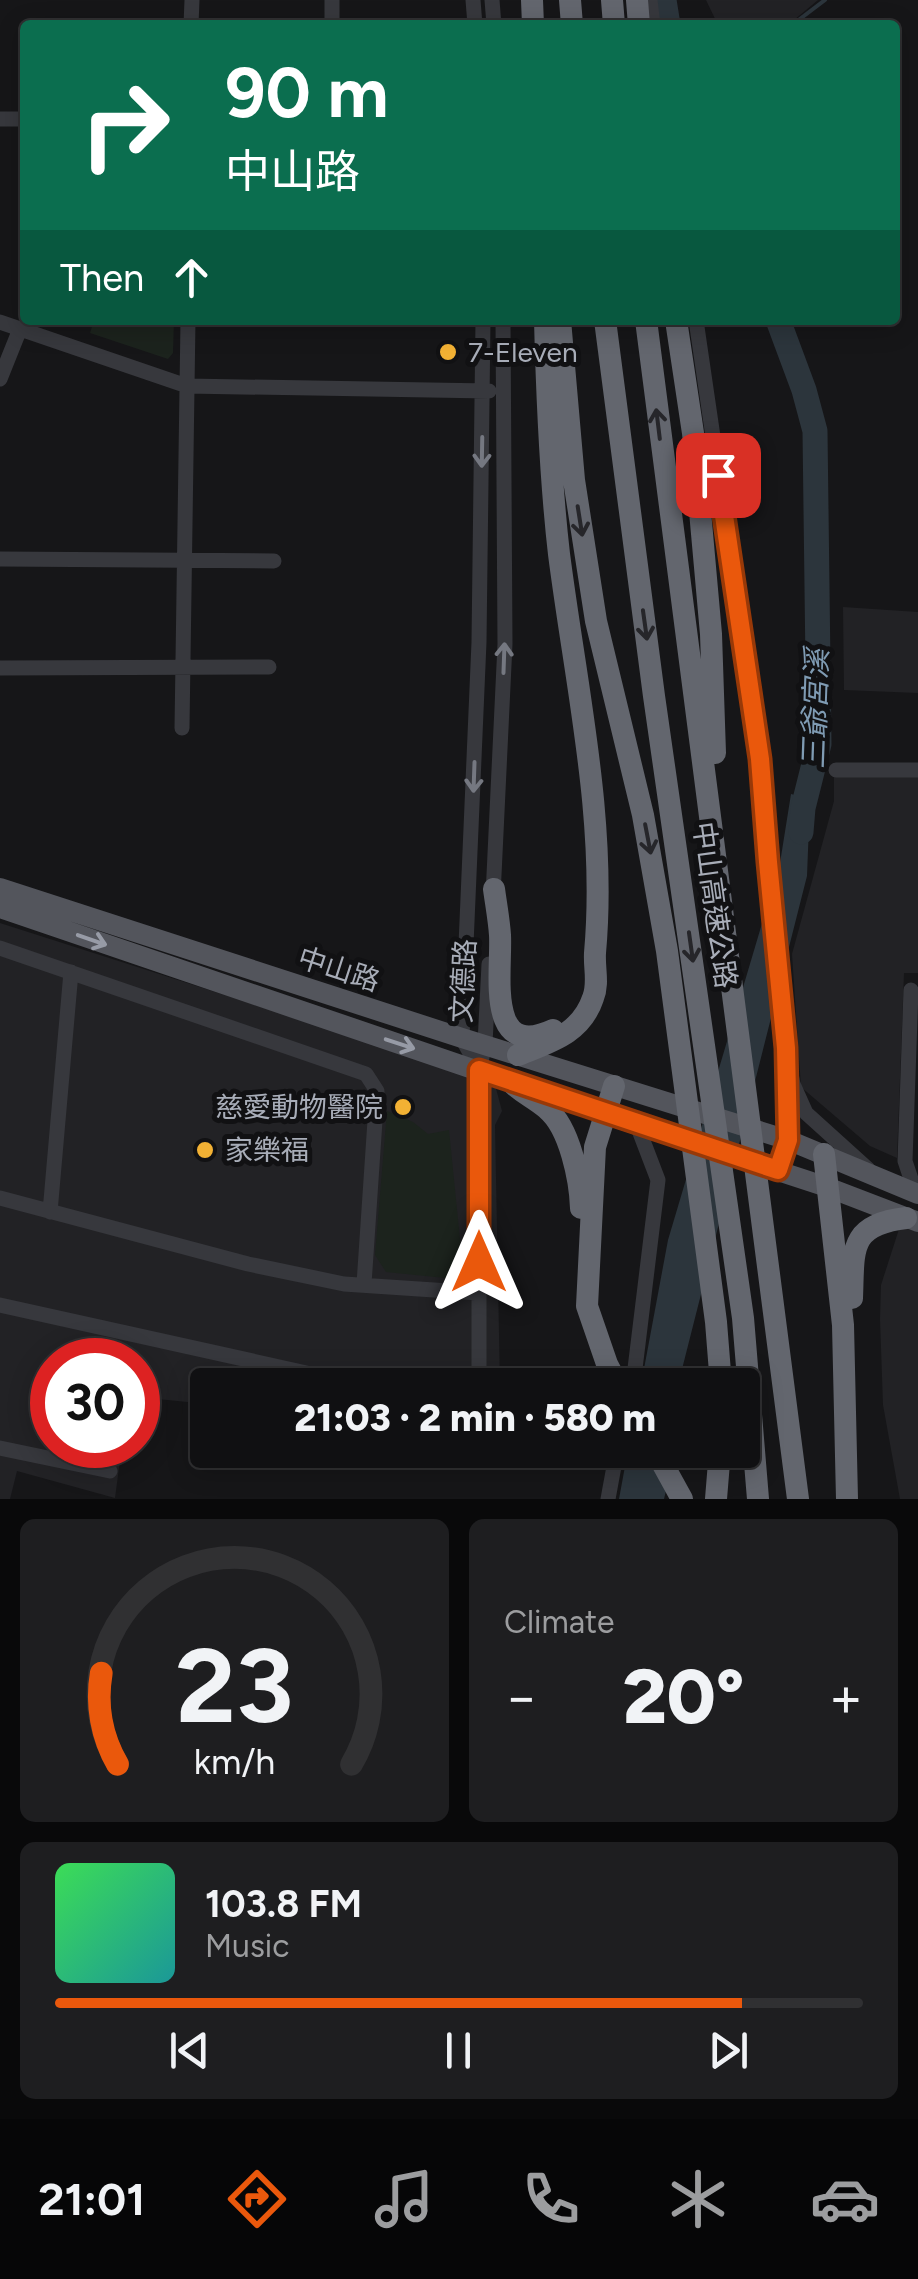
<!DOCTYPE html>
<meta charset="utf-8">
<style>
:root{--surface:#101012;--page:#1e1e20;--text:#f1f3f6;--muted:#9c9d9f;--line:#303032;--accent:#ea580c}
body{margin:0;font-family:Figtree,"Noto Sans TC",sans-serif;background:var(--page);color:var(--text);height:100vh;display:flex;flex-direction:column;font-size:38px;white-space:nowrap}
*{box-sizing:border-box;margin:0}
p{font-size:32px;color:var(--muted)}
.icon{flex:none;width:55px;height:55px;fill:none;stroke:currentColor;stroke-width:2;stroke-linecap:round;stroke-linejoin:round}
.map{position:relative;height:1499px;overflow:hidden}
.sheet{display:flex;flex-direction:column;gap:20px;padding:20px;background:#09090a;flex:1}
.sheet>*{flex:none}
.top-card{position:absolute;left:20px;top:20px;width:880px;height:305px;border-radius:10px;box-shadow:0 5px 25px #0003,0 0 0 2px var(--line);background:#0b6e4f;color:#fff;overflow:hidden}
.speed{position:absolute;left:30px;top:1338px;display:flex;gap:20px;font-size:50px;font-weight:700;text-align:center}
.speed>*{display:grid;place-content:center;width:130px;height:130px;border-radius:50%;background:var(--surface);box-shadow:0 5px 25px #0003,0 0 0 2px var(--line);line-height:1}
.speed .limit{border:15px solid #d22;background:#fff;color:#111}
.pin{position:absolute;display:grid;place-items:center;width:85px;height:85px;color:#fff;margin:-42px;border-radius:20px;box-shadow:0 5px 15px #0006}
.me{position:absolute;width:110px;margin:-55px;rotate:0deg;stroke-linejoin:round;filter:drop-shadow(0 0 8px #0008)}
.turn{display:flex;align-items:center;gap:35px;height:210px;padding:0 40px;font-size:45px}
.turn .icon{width:130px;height:130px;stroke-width:2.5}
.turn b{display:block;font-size:70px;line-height:85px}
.then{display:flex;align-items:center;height:95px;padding:0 40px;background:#0003;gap:20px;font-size:38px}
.big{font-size:75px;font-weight:800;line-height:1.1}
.sheet .tile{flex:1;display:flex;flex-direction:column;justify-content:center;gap:15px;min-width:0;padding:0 35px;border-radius:15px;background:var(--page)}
.sheet .dial{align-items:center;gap:0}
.dial svg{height:260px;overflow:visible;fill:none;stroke:var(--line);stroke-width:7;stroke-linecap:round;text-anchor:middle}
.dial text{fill:var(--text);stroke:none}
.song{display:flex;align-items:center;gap:30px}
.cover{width:120px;height:120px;border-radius:15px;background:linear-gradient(135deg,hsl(130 70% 55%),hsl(180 70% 35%))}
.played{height:10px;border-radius:5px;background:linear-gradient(90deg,var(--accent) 85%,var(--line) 85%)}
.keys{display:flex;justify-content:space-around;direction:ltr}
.heat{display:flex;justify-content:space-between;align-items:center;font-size:55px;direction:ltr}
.sheet .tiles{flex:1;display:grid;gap:20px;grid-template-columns:1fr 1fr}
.tile:last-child{grid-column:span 2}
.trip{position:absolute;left:190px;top:1368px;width:570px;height:100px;border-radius:10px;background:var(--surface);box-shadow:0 5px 25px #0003,0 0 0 2px var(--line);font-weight:800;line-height:100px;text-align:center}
.tab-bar{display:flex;height:160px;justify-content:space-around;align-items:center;background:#060607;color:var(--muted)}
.tab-bar .icon{width:70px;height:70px}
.tab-bar .current{color:var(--accent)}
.tab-bar b{font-size:45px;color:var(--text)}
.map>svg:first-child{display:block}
</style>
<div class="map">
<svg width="918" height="1499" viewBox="0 0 918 1499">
<rect width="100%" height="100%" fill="#161618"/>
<path fill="#222225" d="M706,0H818L788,25H718Z
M843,607L918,612V693L844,690Z
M834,773H918V973H904L897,1158L870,1146L801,1087L792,954L834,801Z
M0,923L494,1081L502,1111L495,1125L500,1385H208L207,1404L138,1397V1360H52V1445H122L115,1498L17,1471L10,1499H0Z
M900,1226L918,1232V1499H900L883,1405L880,1319L881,1285Z"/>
<path fill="#1c231d" d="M94,320H174L173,353L168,359L90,333Z
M387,1111L413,1122L428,1134L449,1130L463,1269L455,1279L386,1272L375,1255Z"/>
<path fill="#2c353c" d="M791,794L810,799L807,876L678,1385H641L668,1240L780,863Z
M628,1450H676L664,1499H619Z"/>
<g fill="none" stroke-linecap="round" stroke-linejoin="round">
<path stroke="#2c353c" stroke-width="4" d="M792,25L825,0"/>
<path stroke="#2c353c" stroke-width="25" d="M664,0L668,25
M778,320L804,390L815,431L819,744L803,808L801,832"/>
<path stroke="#37383d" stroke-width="15" d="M332,0V25
M473,0L475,25
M492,0L494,25
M650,0L653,25
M191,25L192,0
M0,119H25
M696,320L760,759L767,862L786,1048L793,1084L806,1113L868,1169
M0,322L187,386L489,391
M0,379L20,329
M0,559L274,561
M0,668L269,667
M182,728L188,320
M836,770H918
M493,896L505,644L503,320
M0,948L366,1074L377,1091L364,1284
M911,990L905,1161L912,1182L918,1189
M479,1070L462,1038L479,642L483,320
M778,1170L788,1140L787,1082
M0,1198L248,1264L344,1284L479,1293
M50,1212L71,972
M0,1305L329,1378
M479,1385V1070L485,1044L489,964
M633,1385L658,1180L637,1125
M0,1448L110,1471
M608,1499L617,1450"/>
<path stroke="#53555c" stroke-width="20" d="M0,888L462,1038L788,1140L918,1194
M0,908L637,1125L827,1187L918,1222"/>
<path stroke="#63666e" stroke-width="22" d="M532,0L533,25
M570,0L572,25
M612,0L614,25
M637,0L639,25
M560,320L574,480L596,621L643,815L667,951L716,1322L721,1385
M605,320L654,696L743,1318L758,1499
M646,320L798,1499
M676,320L693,433L711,634L715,753
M494,889C496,904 499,920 500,935C502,972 485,1061 553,1030
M518,1055C550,1042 581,1034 593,998C599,983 594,969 595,953C607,820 576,687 559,554C550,476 547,399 545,320
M508,1079C519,1092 535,1098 547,1109C570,1128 580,1180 581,1208
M614,1086L595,1147L587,1306L607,1364L618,1385
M824,1154L843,1325L847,1499
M852,1298C854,1250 848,1225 906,1218
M655,1450L682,1499
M716,1499L720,1450"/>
</g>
<defs><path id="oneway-shaft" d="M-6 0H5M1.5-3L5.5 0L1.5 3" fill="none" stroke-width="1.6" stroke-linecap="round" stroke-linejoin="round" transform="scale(2.5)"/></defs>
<g stroke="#26262a">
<use href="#oneway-shaft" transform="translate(658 424) rotate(-97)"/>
<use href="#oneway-shaft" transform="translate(580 521) rotate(81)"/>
<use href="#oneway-shaft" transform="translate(645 625) rotate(82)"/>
<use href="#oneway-shaft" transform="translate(648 839) rotate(79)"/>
<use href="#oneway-shaft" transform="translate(691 947) rotate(82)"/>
</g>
<g stroke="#757881">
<use href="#oneway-shaft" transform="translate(482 452) rotate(91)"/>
<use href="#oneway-shaft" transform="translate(504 658) rotate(-88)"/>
<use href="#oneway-shaft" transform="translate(474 777) rotate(92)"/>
</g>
<g stroke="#979ba6">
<use href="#oneway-shaft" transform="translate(92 940) rotate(19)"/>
<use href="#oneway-shaft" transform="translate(400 1044) rotate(18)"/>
</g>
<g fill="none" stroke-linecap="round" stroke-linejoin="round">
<g stroke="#983908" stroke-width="25">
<path id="route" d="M479,1262V1070L778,1170L788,1140L786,1048L768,862L760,759L718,475"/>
</g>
<use href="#route" stroke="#ea580c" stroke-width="18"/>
</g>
<g fill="#f2b134" stroke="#111113" stroke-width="4">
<circle cx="448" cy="352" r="10"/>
<circle cx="403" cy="1107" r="10"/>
<circle cx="205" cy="1150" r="10"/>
</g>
<g text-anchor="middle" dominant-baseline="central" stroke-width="10" stroke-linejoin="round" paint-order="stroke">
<g font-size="28" fill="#a8adb8" stroke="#111113" text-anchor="start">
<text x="468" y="352">7-Eleven</text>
<text x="383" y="1107" text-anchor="end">慈愛動物醫院</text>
<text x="225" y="1150">家樂福</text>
</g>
<g font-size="28" fill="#a8adb8" stroke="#111113">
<text transform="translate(715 905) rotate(82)">中山高速公路</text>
<text transform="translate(339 969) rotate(18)">中山路</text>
<text transform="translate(463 981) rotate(-87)">文德路</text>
</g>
<g font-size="30" font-style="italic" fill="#7f9bb3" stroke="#111113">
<text transform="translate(815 709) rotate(-88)">三爺宮溪</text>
</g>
</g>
</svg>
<div class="speed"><div class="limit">30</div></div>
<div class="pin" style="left:718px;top:475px;background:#d93025"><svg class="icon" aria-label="arrive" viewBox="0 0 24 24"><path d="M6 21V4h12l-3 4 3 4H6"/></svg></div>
<svg class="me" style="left:479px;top:1262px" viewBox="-20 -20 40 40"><path d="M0-17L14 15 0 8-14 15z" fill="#ea580c" stroke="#fff" stroke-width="4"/></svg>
<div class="trip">21:03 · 2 min · 580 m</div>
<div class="top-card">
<div class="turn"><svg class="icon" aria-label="right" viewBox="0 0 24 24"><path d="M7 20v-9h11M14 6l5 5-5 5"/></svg><div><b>90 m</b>中山路</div></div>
<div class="then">Then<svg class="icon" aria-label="ahead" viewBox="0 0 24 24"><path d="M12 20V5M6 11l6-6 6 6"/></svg></div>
</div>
</div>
<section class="sheet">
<div class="tiles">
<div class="tile dial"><svg viewBox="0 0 100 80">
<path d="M14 69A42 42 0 1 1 86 69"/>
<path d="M14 69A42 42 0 0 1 9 41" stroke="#ea580c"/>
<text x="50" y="56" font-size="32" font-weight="700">23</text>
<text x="50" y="72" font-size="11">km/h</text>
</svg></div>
<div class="tile"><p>Climate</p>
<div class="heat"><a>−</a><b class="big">20°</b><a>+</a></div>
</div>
<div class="tile">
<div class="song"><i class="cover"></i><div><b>103.8 FM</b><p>Music</p></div></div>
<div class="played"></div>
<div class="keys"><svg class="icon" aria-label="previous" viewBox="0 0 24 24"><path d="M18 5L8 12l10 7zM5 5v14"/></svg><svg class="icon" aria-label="pause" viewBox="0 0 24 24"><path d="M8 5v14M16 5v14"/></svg><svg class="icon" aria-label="next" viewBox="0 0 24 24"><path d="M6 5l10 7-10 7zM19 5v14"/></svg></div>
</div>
</div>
</section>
<nav class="tab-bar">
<b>21:01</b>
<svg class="icon current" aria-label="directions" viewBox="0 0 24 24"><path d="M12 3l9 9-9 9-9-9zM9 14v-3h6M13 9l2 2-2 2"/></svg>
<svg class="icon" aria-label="music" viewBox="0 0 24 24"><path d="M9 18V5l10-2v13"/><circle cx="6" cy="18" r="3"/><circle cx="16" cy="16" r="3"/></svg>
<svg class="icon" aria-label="phone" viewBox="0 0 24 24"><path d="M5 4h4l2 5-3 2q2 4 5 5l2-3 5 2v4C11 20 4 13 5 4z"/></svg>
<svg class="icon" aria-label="climate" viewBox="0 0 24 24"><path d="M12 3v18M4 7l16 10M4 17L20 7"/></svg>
<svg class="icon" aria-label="car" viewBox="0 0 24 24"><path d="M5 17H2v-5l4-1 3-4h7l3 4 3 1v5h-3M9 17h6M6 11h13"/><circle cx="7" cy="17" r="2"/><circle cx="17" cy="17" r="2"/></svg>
</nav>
